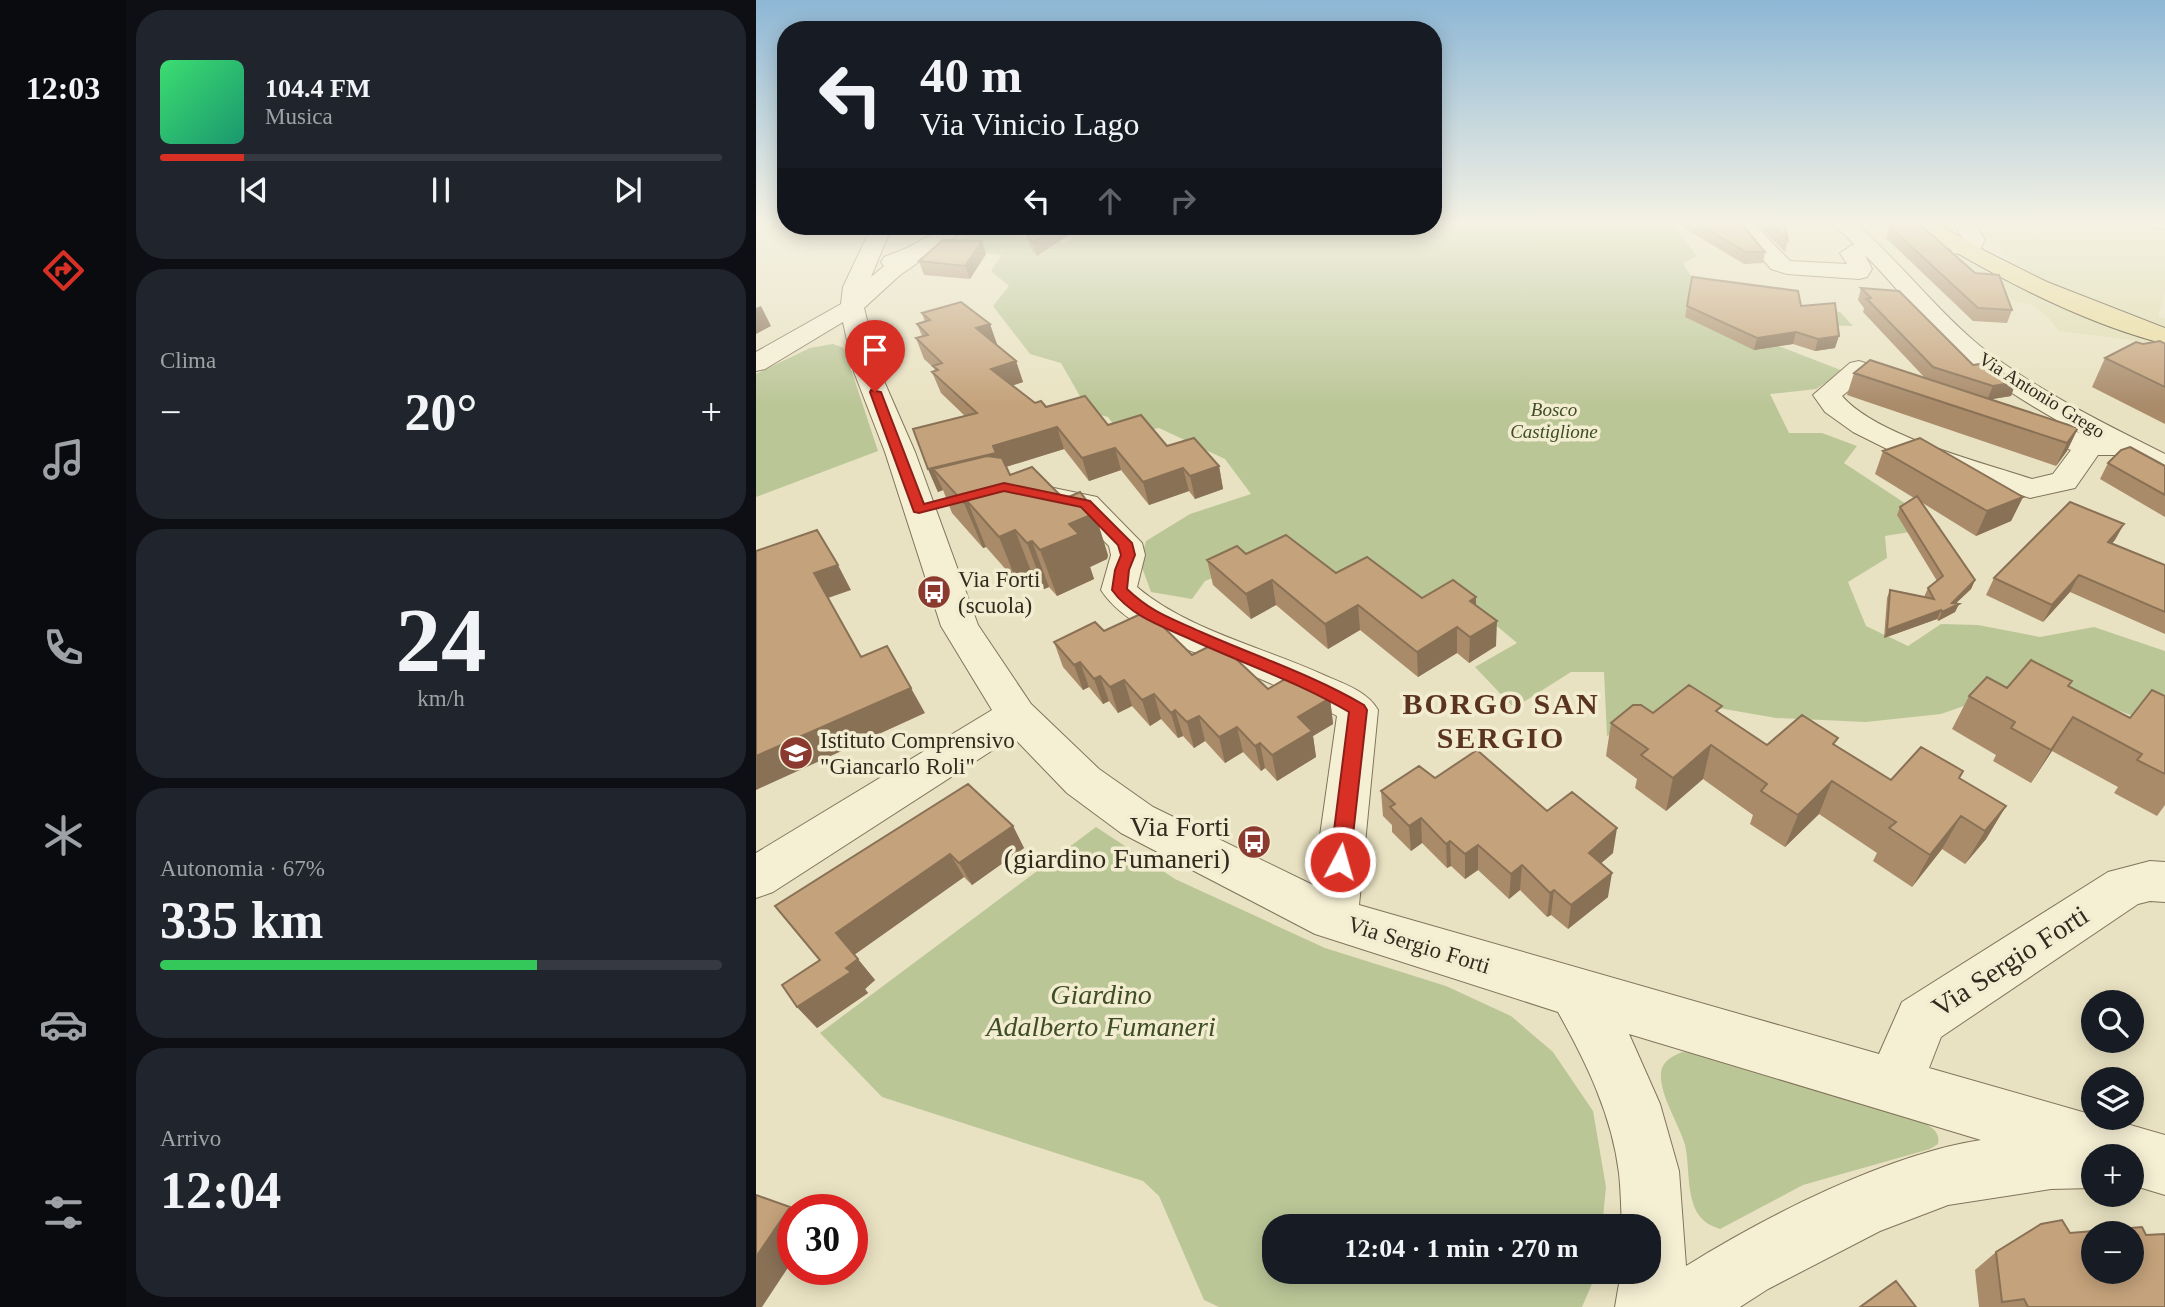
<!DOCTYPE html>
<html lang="it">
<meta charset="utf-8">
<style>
:root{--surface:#171b24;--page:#20242c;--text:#f1f3f6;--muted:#9ea1a6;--line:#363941;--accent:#d93025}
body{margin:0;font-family:"Times New Roman",serif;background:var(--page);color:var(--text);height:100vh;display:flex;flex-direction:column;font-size:26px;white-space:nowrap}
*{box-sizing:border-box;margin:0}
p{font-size:23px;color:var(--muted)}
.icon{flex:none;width:38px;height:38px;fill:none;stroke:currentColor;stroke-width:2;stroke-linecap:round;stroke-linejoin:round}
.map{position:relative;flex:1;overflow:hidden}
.drawer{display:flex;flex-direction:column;gap:10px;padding:10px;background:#0d0f14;width:630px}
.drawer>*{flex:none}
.hud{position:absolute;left:21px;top:21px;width:665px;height:214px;border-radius:28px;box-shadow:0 4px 18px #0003;background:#171b24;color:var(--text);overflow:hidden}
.buttons{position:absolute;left:1325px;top:990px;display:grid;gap:14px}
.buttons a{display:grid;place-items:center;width:63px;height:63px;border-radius:50%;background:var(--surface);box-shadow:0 4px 18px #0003;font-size:35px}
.speed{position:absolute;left:21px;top:1194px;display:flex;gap:14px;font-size:35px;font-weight:700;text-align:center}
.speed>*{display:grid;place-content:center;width:91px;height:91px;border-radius:50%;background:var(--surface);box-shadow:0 4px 18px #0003;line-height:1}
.speed .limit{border:10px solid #d22;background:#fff;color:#111}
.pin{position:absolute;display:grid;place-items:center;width:60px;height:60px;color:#fff;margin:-72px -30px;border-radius:50% 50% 50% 0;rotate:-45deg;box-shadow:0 0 7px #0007}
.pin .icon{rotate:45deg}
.me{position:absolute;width:77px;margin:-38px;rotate:6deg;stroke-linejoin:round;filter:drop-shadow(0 0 5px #0008)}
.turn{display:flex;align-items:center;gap:24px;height:147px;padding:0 28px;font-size:32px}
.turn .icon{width:91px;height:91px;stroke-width:2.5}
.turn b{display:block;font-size:49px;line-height:60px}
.lanes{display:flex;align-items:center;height:66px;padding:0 28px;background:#0003;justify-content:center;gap:35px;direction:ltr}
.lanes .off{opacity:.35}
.big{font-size:52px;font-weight:700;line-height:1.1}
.drawer .card{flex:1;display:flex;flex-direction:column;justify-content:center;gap:10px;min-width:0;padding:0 24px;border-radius:28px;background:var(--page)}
.drawer .dial{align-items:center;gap:0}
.dial b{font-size:91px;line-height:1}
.song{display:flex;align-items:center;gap:21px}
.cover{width:84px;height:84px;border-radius:10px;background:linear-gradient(135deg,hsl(140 70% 55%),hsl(160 70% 35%))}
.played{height:7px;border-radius:4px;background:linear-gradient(90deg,var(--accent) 15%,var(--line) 15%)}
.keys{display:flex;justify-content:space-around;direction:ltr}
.heat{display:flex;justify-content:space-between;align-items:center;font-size:38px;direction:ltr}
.charge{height:10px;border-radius:5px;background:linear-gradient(90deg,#34c759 67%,var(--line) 0)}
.trip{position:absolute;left:506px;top:1214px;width:399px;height:70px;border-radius:28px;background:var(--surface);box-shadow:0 4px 18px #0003;font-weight:700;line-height:70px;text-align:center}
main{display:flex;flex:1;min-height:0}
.tab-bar{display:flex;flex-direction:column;width:126px;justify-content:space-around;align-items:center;background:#090b0e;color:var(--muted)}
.tab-bar .icon{width:49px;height:49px}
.tab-bar .on{color:var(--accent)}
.tab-bar b{font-size:32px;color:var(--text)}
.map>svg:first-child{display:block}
</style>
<main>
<nav class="tab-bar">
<b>12:03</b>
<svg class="icon on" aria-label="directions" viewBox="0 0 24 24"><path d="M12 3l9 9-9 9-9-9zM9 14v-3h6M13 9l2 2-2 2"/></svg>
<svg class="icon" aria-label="music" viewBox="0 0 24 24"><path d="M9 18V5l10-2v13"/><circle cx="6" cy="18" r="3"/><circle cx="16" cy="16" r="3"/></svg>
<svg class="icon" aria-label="phone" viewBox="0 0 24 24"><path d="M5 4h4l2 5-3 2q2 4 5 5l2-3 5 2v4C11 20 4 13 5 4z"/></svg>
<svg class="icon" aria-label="climate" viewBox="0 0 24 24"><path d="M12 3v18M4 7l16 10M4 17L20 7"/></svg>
<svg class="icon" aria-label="car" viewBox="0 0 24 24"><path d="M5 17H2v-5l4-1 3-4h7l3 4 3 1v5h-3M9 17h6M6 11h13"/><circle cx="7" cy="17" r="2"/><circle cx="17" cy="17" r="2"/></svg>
<svg class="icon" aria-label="filters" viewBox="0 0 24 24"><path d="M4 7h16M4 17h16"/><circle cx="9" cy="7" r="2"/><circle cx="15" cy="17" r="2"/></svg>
</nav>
<section class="drawer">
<div class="card">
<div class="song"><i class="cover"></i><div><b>104.4 FM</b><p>Musica</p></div></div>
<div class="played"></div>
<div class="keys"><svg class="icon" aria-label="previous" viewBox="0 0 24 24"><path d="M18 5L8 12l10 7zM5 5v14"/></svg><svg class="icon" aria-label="pause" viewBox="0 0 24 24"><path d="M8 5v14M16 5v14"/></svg><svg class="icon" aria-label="next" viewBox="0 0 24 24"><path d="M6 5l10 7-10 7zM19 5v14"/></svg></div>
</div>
<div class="card"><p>Clima</p>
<div class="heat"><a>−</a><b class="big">20°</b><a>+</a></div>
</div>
<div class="card dial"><b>24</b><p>km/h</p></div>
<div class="card"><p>Autonomia · 67%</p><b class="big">335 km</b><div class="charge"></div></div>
<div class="card"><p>Arrivo</p><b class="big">12:04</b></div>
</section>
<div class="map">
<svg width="1409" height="1307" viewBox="0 0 1409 1307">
<rect width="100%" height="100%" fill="#e9e2c2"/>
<path fill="#dedcb0" d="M1104,222H1152L1277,294L1409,342L1408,351L1390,342L1303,331L1291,316L1275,304L1257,301L1241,282L1210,279L1138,229H1114Z
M1223,222H1379L1409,227V291L1402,316L1409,319V327L1281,278L1252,260Z"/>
<path fill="#bbc697" d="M677,222H915L941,256L927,263L934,275L948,277L950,289L1084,312L1097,326L1032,324L1007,340L1087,371L1060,389L1014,394L1033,433H1066L1101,446L1088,463L1185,527L1129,536L1131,558L1092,582L1110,626L1152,646L1185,624L1222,625L1284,637L1338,627L1409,651V732L1385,719L1282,680L1185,714L1110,722L1020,718L934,703L851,736L848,672H815L758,708L719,667L761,643L703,594L663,615L582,590L533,547L449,581L436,599L395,592L384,562L390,541L434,514L495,494L469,459L403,428L366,436L352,417L333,412L305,363L274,354L237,306L253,286L235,271L246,255L213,251L180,254L228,226H267L253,236L309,243L337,226H677Z
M77,344L88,348L122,451L0,497V374L54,348Z
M340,827L419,879L569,948L690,986L755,1016L797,1052L837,1111L850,1187L846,1227H518V1272H841L826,1307H463L448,1300L403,1196L387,1181L126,1097L64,1033Z
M926,1052L943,1053L1170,1124C1178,1129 1184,1133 1182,1144L1174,1149L1047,1185L964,1229C955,1226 947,1222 942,1214C930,1194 934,1167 929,1145C923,1124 903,1094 905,1073C906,1061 917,1056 926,1052Z"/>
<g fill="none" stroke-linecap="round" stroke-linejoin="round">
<g stroke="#81745b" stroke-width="2">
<path id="minor" d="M975,222H996L1034,261L1091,264L1084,253L1098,244L1075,222H1098C1143,260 1178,308 1224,346C1280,390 1345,422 1409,454V475L1365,455H1342L1319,488L1274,498L1131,449L1097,432L1069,412L1057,395L1094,363L1103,361L1157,378L1161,384L1157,390L1147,392L1107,379L1086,396C1120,436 1225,462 1276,479L1297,474L1315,450L1257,430L1253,424L1257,418L1267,415L1324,433C1276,407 1230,379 1190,342C1161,315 1137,283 1109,255L1116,269L1111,277L1103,279L1031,274L1015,269Z
M1198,222H1218L1229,240L1224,249L1205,254L1197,253L1194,248L1197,243L1207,240Z
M1393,222H1409V229L1396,226Z
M116,226H136L115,277L128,266L125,262L128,257L151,248L191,226H215L144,275L108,308L124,372L159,452L222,625L275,704L343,769L397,807L557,885L581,716C553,700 523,687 493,674C448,655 373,633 345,590L355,555L353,546L319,512L282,504L277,497L282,490L293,487L341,497L386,543L389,555L381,587C431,630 510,648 570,676C589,684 612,692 622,710L603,905L1123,1054L1146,1002L1352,872L1394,861L1409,862V902L1394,901L1382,904L1185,1037L1173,1068L1337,1115V1118H1350L1409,1135V1195L1376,1185V1157H1337V1188L1295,1189L1192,1205L1124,1231L1012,1289L984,1307H859L865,1272H892V1227H866C865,1209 865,1191 863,1173C856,1115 830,1062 802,1012L559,934L365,833L311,793L257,737L17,892L0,898V853L236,710L185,626L129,452L98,372L87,322L9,369L0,371V352L85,304L87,287ZM873,1034L1225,1140C1132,1154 1010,1216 930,1266L923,1171L904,1104Z"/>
</g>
<g stroke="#4f422f" stroke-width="2">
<path id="major" d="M1154,222H1179L1231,252L1291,282L1409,328V344C1334,325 1260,287 1194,249C1181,242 1162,234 1154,222Z"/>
</g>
<use href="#minor" fill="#f5efd4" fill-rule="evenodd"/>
<use href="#major" fill="#eadb9c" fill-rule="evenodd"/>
</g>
<path fill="#a98b6a" d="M926,222H984L1009,252L1007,263L988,264L925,226Z
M999,222H1028L1032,240L1029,252Z
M281,226V256L275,249L271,236Z
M1134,227L1256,310L1251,323L1217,321L1130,238Z
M230,254L214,279L168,275L163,261Z
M936,277L1045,306L1079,348L1059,351L1037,344L998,350L929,317Z
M1105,288L1217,365L1260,382L1255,396L1235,399L1322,428L1311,451L1300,466L1091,395L1098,373L1169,378L1107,312L1108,308L1102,300Z
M166,313L241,344L240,345L260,361L267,382L256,386L279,403L290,407L352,425L411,446L463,466L467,489L439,499L433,491L393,505L365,470L333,481L308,449L250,467L254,475L352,555L351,559L334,567L338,579L301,596L293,587L288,589L277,576L261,582L230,547L227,548L196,513L187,490L182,492L172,469L209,416L185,393L176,372L179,371L178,368L168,359L160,338L166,336L161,324L169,322Z
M1387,344H1409V424L1336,387L1349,358Z
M1127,451L1267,497L1255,521L1220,536L1165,502L1219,580L1215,589L1200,603L1203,604L1199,612L1182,621L1181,619L1128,638L1131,598L1134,590L1168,597L1172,588L1181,581L1141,515L1144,507L1158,498L1119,474Z
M1352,463L1409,466V517L1344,479Z
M1368,524L1356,543L1409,565V634L1314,592L1287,622L1230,595L1238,578Z
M490,554L580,573L666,598L720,606L740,646L713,663L701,653L662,677L604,630L572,649L520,605L495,619L457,585L451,560Z
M348,631L436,655L512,689L574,698L577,724L557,736L560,757L521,781L509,768L505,771L487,752L469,763L449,741L438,748L427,736L422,738L405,719L394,726L376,706L362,713L353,701L347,704L333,687L327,690L307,667L298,642Z
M1316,681L1313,686L1374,718L1409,696V805L1401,816L1358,793L1362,787L1296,751L1275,783L1237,761L1240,755L1196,729L1213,696L1251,688Z
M897,713H964L1011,745H1079L1135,780L1207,771L1203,778L1250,806L1230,839L1209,864L1186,849L1156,887L1117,861L1121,853L1063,814L1029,847L994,824L997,815L947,779L910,811L879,788L881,779L850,756L855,723Z
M679,778L857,853L845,863L852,897L812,929L795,915L791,917L764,890L753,899L722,870L709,879L695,866L691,868L666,843L655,851L636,832V825L627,816L625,791Z
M257,826L268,848L216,885L208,877L98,955L119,980L109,989L112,993L61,1028L41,1007L64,960L19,906Z
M1314,1233L1409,1307H1223L1219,1270L1240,1252Z"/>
<path fill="#897156" d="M303,226H327L281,256L277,242Z
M226,241L230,254L214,279L209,266Z
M5,306L15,326L0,334V308Z
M234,324L241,344L227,349L220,328Z
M1040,332L1037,344L998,350L1001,338Z
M1083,336L1079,348L1059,351L1062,339Z
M260,361L267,382L242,390L235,369Z
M1260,382L1255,396L1231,400L1237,386Z
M301,427L308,449L246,468L177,469L187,490L182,492L172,469L237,446Z
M1322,428L1311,451L1300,466L1311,443Z
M359,448L365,470L333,481L326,458Z
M463,466L467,489L439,499L434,476Z
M427,468L433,491L393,505L387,482Z
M1267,497L1255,521L1220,536L1231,511Z
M212,502L230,547L227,548L208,503Z
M338,510L352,555L351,559L334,567L338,579L301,596L284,550L313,524Z
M1368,524L1359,540L1343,559L1352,542Z
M259,530L277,576L261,582L243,537Z
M276,541L293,587L288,589L271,543Z
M82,565L95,590L72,598L58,573Z
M1323,575L1314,592L1287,622L1296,605Z
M516,580L520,605L495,619L490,594Z
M1219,580L1215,589L1196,607L1203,604L1199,612L1182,621L1186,612Z
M720,597V622L714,601Z
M602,605L604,630L572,649L569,624Z
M1185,610L1181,619L1128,638L1131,630Z
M741,621L740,646L713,663L714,637Z
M701,627V653L662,677L661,652Z
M324,662L333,687L327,690L318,665Z
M344,676L353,701L347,704L338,679Z
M368,680L376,706L362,713L354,687Z
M155,688L169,713L0,790V756Z
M398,694L405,719L394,726L386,700Z
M574,698L577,724L557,736L560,757L521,781L516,755L542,717Z
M419,710L427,736L422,738L415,713Z
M443,716L449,741L438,748L431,722Z
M1317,717L1296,751L1275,783L1295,750Z
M481,727L487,752L469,763L463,737Z
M504,743L509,768L505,771L499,746Z
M955,745L947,779L910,811L917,778Z
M1076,781L1063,814L1029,847L1042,815Z
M1250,806L1230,839L1209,864L1229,831Z
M1205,816L1186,849L1156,887L1174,855Z
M665,818L666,843L655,851L653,826Z
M257,826L268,848L216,885L203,863Z
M861,828L857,853L829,877L833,853Z
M694,841L695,866L691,868L690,844Z
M722,845V870L709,879V854Z
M194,854L208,877L98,955L80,933Z
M766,865L764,890L753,899L755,874Z
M856,873L852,897L812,929L815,905Z
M798,890L795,915L791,917L794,893Z
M102,959L119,980L109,989L112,993L61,1028L41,1007Z
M34,1207L38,1209L37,1260L6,1307H0V1257Z"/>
<path fill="#c4a27b" stroke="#897156" stroke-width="2" fill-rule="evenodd" d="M939,222H984L1009,252H990Z
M1013,222H1028L1032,240Z
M1138,222H1161L1219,273L1243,275L1256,310L1222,308L1134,227Z
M281,226H303L277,242L271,236Z
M187,240L226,241L209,266L163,261Z
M936,277L1042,291L1045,306L1079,303L1083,336L1062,339L1040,332L1001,338L931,306Z
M1105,288L1143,291L1217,365L1231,363L1260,382L1237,386L1177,367L1111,299L1115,298Z
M205,302L234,324L220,328L260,361L235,369L279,403L285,401L290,407L329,396L352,425L385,415L411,446L438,438L463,466L434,476L427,468L387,482L359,448L326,458L301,427L237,446L240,453L172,469L157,429L221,413L176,372L182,370L177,366L186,363L160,338L172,335L161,324L174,320L166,313Z
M1404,341L1409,344V387L1349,358L1380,342L1387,344Z
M1114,360L1322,428L1311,443L1098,373Z
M1164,438L1267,497L1231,511L1127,451Z
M1374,447L1409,466V495L1352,463L1365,450Z
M231,456L246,458L254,475L276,467L308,499L324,492L338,510L337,514L313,524L323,534L284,550L276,541L271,543L259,530L243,537L212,502L208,503L177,469Z
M1161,496L1219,580L1196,603L1203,604L1186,612L1185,610L1131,630L1134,590L1178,599L1172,588L1187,576L1144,507Z
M1314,502L1368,524L1352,542L1409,565V612L1323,575L1296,605L1238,578Z
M61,530L82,565L58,573L105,657L131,646L155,688L0,756V551Z
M530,535L580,573L611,557L666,598L697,580L720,597L714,601L741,621L714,637L701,627L661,652L602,605L569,624L516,580L490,594L451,560L481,546L490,554Z
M391,611L436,655L462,642L512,689L538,674L557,683L574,698L542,717L556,731L516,755L504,743L499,746L481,727L463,737L443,716L431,722L419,710L415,713L398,694L386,700L368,680L354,687L344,676L338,679L324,662L318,665L298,642L339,622L348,631Z
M1275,660L1316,681L1312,686L1374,718L1396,690L1409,696V774L1381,760L1386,754L1317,717L1295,750L1255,728L1259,722L1213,696L1231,677L1251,688Z
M933,685L966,706L960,711L1011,745L1046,715L1082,738L1077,744L1135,780L1165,747L1207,771L1203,778L1250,806L1229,831L1205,816L1174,855L1133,828L1140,822L1076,781L1042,815L1005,791L1011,784L955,745L917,778L885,755L892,749L855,723L877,705H885L897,713Z
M721,750L791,811L816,792L861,828L833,853L856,873L815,905L798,890L794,893L766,865L755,874L722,845L709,854L694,841L690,844L665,818L653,826L634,807L639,804L625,791L663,766L679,778Z
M212,784L257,826L203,863L194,854L80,933L102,959L90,968L95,972L41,1007L26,985L64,960L19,906Z
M0,1195L34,1207L0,1257Z
M1306,1220L1314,1233L1386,1227L1390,1235L1409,1234V1307H1272L1268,1299L1246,1302L1240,1252L1285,1224ZM1337,1234H1376V1272H1337Z
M1140,1281L1160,1307H1104Z"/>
<linearGradient id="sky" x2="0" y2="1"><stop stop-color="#8db7d5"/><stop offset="0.55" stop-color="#f5f2e4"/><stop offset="1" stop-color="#f5f2e4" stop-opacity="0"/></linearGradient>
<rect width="1409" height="405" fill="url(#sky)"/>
<path fill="#d93025" stroke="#8d1f18" stroke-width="2" d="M115,390L125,392L168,504L248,483L334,501L376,543L379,555L373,570L371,589C395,612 414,618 445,632C499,656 557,675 608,705L611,710L594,862L591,867L584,870L577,867L574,862L593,712C543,682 485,663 432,638C403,625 375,616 356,590L359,570L365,555L362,545L325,507L248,491L163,513L158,512L114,392Z"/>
<defs>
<g id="bus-disc" transform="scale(1.75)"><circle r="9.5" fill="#8b3a30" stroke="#f2ecd0"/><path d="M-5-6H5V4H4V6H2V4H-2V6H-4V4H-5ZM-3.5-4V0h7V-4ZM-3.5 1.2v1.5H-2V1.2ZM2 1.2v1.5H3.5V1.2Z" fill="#fff"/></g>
<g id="school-disc" transform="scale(1.75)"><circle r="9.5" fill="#8b3a30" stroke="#f2ecd0"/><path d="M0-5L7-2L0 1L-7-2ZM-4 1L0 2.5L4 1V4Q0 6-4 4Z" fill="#fff"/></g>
</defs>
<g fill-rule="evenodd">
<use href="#bus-disc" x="178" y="592"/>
<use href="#school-disc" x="40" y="753"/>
<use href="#bus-disc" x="498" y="842"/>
</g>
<g text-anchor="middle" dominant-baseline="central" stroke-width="7" stroke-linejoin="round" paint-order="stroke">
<g font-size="19" fill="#322a1e" stroke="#f2ecd0">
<text transform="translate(1286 395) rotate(32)">Via Antonio Grego</text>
</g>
<g font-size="19" font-style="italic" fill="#3f4d26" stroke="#f2ecd0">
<text x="798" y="409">Bosco<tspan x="798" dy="22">Castiglione</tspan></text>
</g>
<g font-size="23" fill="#322a1e" stroke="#f2ecd0" text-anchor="start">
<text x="202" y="579">Via Forti<tspan x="202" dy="26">(scuola)</tspan></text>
<text x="64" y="740">Istituto Comprensivo<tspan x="64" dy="26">"Giancarlo Roli"</tspan></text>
</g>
<g font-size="23" fill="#322a1e" stroke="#f2ecd0">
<text transform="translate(663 945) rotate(17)">Via Sergio Forti</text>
</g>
<g font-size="28" fill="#322a1e" stroke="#f2ecd0" text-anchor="end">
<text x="474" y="826">Via Forti<tspan x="474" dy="32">(giardino Fumaneri)</tspan></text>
</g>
<g font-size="28" fill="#322a1e" stroke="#f2ecd0">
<text transform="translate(1254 961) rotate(-33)">Via Sergio Forti</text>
</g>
<g font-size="28" font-style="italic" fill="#3f4d26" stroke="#f2ecd0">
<text x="345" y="994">Giardino<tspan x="345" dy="32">Adalberto Fumaneri</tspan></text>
</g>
<g font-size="30" font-weight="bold" letter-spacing="2" fill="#5b3421" stroke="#f2ecd0">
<text x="745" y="703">BORGO SAN<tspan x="745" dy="34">SERGIO</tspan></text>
</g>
</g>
</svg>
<div class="buttons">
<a><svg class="icon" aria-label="search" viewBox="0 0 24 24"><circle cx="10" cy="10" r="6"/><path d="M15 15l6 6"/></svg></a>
<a><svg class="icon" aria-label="layers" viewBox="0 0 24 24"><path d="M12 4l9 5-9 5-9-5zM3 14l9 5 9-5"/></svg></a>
<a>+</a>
<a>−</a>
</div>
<div class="speed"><div class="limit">30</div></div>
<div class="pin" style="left:119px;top:392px;background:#d93025"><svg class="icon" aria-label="arrive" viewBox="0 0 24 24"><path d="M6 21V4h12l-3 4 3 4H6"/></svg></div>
<svg class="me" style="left:584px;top:862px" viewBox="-20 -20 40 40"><circle r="17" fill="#d93025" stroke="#fff" stroke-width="3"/><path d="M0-11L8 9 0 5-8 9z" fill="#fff"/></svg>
<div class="trip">12:04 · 1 min · 270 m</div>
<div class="hud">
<div class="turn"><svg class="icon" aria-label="left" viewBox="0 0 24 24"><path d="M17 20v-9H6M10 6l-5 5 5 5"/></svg><div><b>40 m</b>Via Vinicio Lago</div></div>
<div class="lanes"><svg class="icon" aria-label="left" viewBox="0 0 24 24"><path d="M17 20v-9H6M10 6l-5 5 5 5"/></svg><svg class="icon off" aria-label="ahead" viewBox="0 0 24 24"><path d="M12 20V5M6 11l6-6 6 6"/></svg><svg class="icon off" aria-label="right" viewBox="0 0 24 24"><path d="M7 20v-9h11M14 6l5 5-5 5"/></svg></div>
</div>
</div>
</main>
